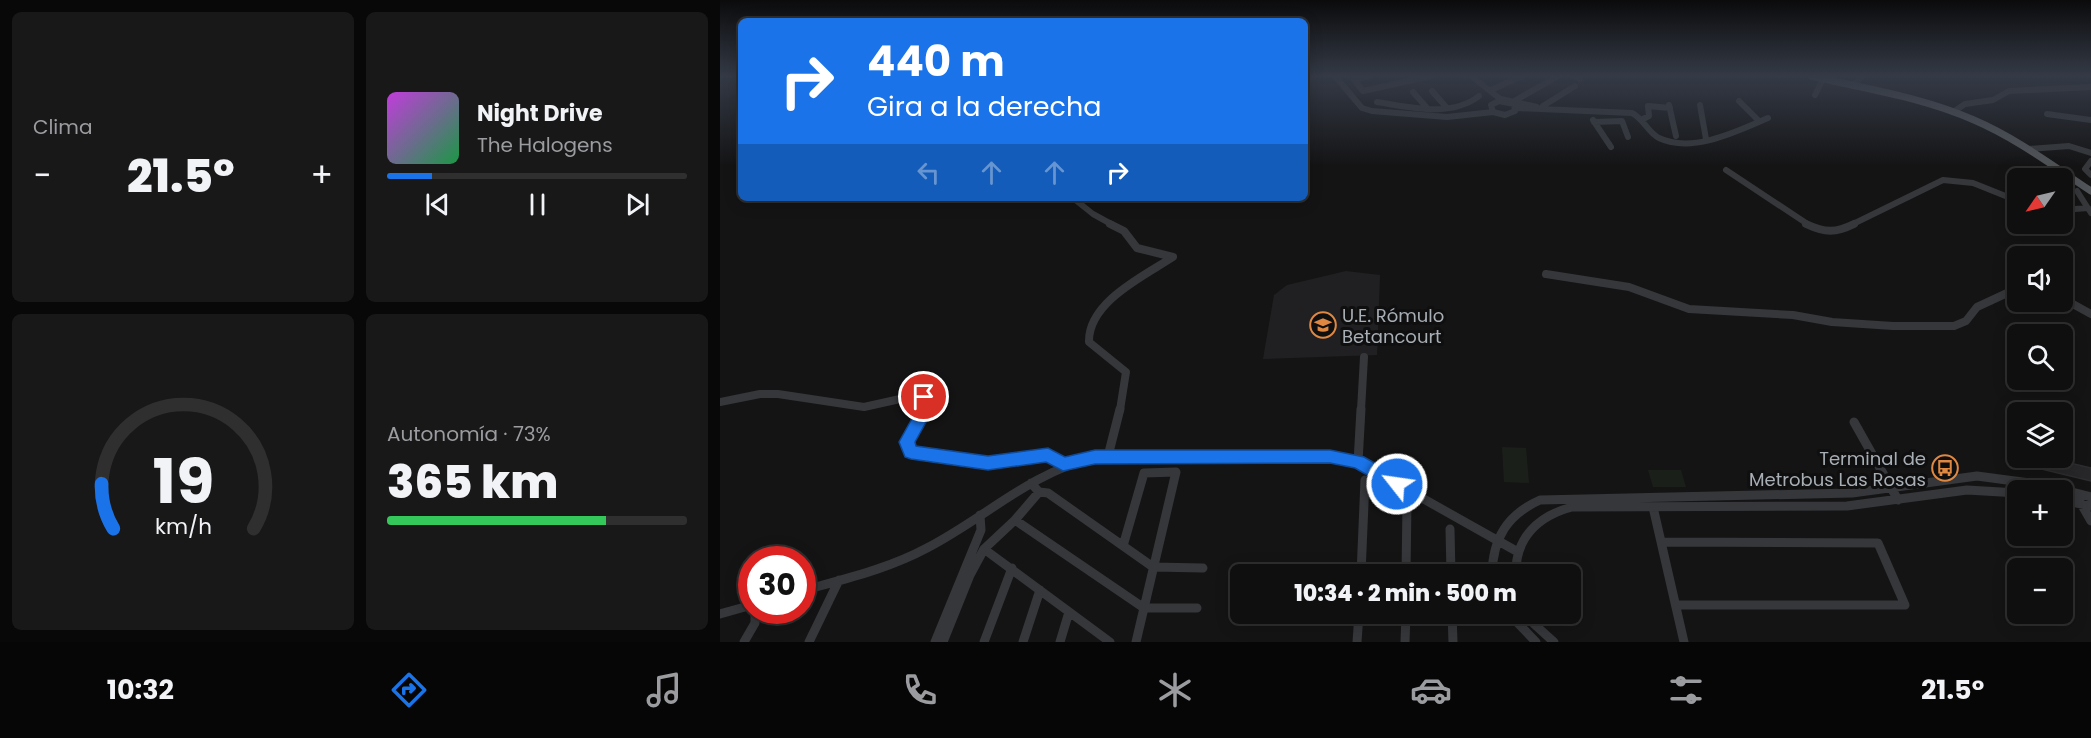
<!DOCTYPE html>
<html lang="es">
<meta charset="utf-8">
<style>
:root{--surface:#0f0f10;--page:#181819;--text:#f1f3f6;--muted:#9b9c9f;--line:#2f2f30;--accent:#1a73e8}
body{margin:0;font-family:Poppins,sans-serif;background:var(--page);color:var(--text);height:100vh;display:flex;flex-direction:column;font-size:22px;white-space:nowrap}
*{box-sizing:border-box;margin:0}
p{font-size:20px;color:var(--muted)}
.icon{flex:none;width:33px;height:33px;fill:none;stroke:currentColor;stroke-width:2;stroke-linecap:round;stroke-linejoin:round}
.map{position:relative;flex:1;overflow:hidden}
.side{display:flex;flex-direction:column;gap:12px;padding:12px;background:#080809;width:720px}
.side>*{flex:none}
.top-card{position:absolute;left:18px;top:18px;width:570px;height:183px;border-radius:9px;box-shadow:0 3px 15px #0003,0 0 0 2px var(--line);background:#1a73e8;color:#fff;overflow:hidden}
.needle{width:39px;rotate:236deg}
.fabs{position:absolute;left:1287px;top:168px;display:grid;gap:12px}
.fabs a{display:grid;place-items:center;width:66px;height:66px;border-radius:9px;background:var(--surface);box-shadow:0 3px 15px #0003,0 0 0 2px var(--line);font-size:30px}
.speed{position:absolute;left:18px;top:546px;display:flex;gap:12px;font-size:30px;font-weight:700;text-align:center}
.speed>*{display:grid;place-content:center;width:78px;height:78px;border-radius:50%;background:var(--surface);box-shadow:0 3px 15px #0003,0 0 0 2px var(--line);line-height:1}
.speed .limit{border:9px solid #d22;background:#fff;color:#111}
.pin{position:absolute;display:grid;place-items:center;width:51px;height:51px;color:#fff;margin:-26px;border:3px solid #fff;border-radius:50%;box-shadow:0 2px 6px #0007}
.me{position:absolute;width:66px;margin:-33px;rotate:300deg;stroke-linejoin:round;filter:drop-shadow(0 0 4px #0008)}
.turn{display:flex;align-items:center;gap:21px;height:126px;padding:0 30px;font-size:27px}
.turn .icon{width:78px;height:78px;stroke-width:2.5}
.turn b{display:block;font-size:42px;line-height:51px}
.lanes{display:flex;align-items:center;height:57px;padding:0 30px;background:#0003;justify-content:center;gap:30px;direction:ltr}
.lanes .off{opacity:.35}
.big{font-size:45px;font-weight:800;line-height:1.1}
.side .widget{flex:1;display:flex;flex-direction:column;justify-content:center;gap:9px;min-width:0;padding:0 21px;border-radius:9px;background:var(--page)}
.side .dial{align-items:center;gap:0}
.dial svg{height:156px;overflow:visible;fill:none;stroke:var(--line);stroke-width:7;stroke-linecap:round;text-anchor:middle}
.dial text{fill:var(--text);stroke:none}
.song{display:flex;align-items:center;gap:18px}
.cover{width:72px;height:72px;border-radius:9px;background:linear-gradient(135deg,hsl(290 70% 55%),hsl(140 70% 35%))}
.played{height:6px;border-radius:3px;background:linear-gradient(90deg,var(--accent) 15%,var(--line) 15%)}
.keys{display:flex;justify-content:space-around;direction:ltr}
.heat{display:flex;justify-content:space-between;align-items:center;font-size:33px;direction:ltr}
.charge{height:9px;border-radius:4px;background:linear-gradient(90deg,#34c759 73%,var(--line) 0)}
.side .tiles{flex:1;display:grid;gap:12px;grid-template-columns:repeat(2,1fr)}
.trip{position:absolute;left:510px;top:564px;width:351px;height:60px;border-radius:9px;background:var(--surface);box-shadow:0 3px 15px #0003,0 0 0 2px var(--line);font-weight:800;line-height:60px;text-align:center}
.dock{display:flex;height:96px;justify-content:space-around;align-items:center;background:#060606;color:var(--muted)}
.dock .icon{width:42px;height:42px}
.dock .current{color:var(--accent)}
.dock b{font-size:27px;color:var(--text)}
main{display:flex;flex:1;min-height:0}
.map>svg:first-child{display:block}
</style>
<main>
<section class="side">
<div class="tiles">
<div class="widget"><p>Clima</p>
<div class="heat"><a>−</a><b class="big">21.5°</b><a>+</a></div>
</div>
<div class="widget">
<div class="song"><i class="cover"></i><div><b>Night Drive</b><p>The Halogens</p></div></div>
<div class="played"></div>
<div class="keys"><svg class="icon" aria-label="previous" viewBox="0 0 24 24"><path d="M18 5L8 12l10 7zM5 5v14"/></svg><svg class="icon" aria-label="pause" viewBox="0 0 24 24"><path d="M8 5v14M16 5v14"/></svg><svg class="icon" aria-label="next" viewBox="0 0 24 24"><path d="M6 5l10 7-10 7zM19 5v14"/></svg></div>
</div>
<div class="widget dial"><svg viewBox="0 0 100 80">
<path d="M14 69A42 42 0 1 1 86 69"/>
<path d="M14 69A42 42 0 0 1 8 46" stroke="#1a73e8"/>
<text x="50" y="56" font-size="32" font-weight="700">19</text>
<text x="50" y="72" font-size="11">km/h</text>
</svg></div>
<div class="widget"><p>Autonomía · 73%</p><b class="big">365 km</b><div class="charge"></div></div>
</div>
</section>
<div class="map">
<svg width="1371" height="642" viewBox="0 0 1371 642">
<rect width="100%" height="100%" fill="#141415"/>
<path fill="#202022" d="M626,271L660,275L657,355L543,359L554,295L567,285Z"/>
<path fill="#1b1f1a" d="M782,447L806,448L809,483L784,482Z
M928,470H961L966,487H933Z"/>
<path fill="#272729" stroke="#2e2e31" stroke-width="1.5" d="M1299,458H1329L1371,468V481L1301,464Z"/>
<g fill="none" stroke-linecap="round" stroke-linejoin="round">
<path stroke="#35373a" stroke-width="6" d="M615,76L642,108L652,111L727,117L773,112
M649,76L634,80L643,91L711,76
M751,76L783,101
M855,76L860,79
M1133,86L1142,76
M771,90L802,76
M712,91L726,107
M693,92L708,109
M1095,95L1103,79
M781,99L817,107
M796,100L838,76
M779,101L794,104L795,111L785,115L773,112L771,105Z
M1019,101L1039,121
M657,102C690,107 731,118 759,96
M949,105L956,136
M980,105L986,139
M823,106L855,86
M796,108L912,113C924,119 928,133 939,138C972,154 1018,131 1048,118
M1233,112L1245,104L1273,100L1289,91L1371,87
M1327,114L1371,120
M923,119L929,116L928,106L950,108
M873,120L891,147
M874,122L902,121L908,137
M1308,149L1349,146L1371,153
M1371,161L1365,169L1371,175
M1006,170L1089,225
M1357,191L1371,213
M353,198L373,214L393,225
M1342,210L1368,208
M1131,225L1223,180L1253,183L1298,201"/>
<path stroke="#35373a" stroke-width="8" d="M390,224L404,231L417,248L453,257C424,276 368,302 369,342L406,372L400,410
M1086,224C1105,233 1116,233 1134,224
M826,274L909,287L969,309L1073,315L1112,322L1173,326H1234L1246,321L1257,307L1298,288
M1342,298L1371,314
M0,402L40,394H58L144,407L198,395L206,399L203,410
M641,410L644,357"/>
<path stroke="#35373a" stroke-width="9" d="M204,409L187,442L191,452L268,463L328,455L343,464
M1134,422L1178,500
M384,456H388L400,409
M638,462L641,409
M311,483L319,492L328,493L433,567L483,568
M1355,493L1371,521
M1342,500L1371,506
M933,507L964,642
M295,520L424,608H477
M730,529L731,574
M941,542L1158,543L1185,605H956
M403,546L424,473L456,472L416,642
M264,549L390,642
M641,574L645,480
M686,574L687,502
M772,574C773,538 787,515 820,500L1132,493L1257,476L1324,485L1371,497
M796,574C795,538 818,516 852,507L1127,506L1247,490L1298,493
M82,591C124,579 168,569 207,548C265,518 310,473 375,457L624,458L638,462L798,552
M0,614L32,605
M732,614L733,642
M789,614L816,642
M808,614L814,624L834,642
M24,642L35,623V610
M89,642L119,580
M215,642L261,530L260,515
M223,642L250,575L264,549L295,520L319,492
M264,642L292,568
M303,642L320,590
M340,642L349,612
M637,642L639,614
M685,642L686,614"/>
<path stroke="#515458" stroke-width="7" d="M1091,76C1146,89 1202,97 1254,120C1296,138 1333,166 1371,191"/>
</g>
<linearGradient id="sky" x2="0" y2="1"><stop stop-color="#0b0b0c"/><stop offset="0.46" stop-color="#343a46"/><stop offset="1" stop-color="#343a46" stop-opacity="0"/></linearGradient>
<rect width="1371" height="166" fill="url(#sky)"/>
<path fill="#1a73e8" stroke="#114b97" stroke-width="1.5" d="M204,391L209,393L215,406L195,442L196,446L268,456L328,448L345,457L375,450H610L644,457L683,479L685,484L683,489L677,492L635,468L610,463L375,464L343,471L326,462L268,470L191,459L185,457L179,442L199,406L196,397Z"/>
<defs>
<g id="school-ring" transform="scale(1.35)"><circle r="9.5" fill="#0f0f10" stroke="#de8842" stroke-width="1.5"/><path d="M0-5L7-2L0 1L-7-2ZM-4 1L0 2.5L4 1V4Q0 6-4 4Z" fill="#de8842"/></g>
<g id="bus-ring" transform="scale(1.35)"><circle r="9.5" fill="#0f0f10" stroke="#de8842" stroke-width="1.5"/><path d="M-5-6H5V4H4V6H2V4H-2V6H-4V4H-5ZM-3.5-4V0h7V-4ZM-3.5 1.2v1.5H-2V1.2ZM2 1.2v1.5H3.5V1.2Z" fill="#de8842"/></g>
</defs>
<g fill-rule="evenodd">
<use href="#school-ring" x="603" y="325"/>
<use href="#bus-ring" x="1225" y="468"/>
</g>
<g text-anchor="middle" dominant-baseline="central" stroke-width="6" stroke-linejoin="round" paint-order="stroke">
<g font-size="18" fill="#a7aeb4" stroke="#0f0f10" text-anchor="start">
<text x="622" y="315">U.E. Rómulo<tspan x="622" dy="21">Betancourt</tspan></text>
<text x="1206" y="458" text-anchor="end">Terminal de<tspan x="1206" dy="21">Metrobus Las Rosas</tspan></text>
</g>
</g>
</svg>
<div class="fabs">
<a><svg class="needle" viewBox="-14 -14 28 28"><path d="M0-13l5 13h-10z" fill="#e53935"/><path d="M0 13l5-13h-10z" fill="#9b9c9f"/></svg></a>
<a><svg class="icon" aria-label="sound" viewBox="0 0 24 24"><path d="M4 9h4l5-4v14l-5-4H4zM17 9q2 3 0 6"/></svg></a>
<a><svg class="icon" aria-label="search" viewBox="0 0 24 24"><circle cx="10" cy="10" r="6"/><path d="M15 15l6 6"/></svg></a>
<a><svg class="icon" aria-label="layers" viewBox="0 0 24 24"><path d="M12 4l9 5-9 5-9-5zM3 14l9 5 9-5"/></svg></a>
<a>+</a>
<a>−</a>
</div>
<div class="speed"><div class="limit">30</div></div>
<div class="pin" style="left:204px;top:397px;background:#d93025"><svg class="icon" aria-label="arrive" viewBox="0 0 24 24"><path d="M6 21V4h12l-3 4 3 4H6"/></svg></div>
<svg class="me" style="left:677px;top:484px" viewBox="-20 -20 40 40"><circle r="17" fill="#1a73e8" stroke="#fff" stroke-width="3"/><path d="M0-11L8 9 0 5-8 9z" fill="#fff"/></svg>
<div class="trip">10:34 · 2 min · 500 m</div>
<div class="top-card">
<div class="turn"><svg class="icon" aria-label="right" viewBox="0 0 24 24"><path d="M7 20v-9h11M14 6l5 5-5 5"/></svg><div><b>440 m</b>Gira a la derecha</div></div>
<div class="lanes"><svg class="icon off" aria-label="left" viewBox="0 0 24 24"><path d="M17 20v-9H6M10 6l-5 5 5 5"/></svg><svg class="icon off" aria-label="ahead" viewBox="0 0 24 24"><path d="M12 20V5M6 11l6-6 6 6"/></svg><svg class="icon off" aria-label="ahead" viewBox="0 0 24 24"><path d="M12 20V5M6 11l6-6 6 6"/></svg><svg class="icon" aria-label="right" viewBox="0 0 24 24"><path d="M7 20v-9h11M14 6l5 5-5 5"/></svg></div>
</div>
</div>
</main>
<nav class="dock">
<b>10:32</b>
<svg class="icon current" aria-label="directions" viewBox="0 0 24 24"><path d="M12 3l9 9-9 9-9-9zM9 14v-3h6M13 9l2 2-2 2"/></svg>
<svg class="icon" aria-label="music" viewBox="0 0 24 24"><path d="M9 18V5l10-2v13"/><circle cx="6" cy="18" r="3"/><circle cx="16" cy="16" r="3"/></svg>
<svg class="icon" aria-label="phone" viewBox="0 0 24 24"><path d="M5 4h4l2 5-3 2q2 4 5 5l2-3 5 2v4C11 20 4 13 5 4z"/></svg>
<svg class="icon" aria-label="climate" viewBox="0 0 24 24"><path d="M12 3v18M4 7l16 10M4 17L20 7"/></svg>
<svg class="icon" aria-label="car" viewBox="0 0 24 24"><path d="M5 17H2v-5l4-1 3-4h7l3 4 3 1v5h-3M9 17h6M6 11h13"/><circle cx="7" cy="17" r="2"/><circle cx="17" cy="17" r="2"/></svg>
<svg class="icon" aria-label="filters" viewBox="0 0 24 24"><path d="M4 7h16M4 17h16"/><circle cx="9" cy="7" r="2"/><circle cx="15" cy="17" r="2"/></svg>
<b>21.5°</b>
</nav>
